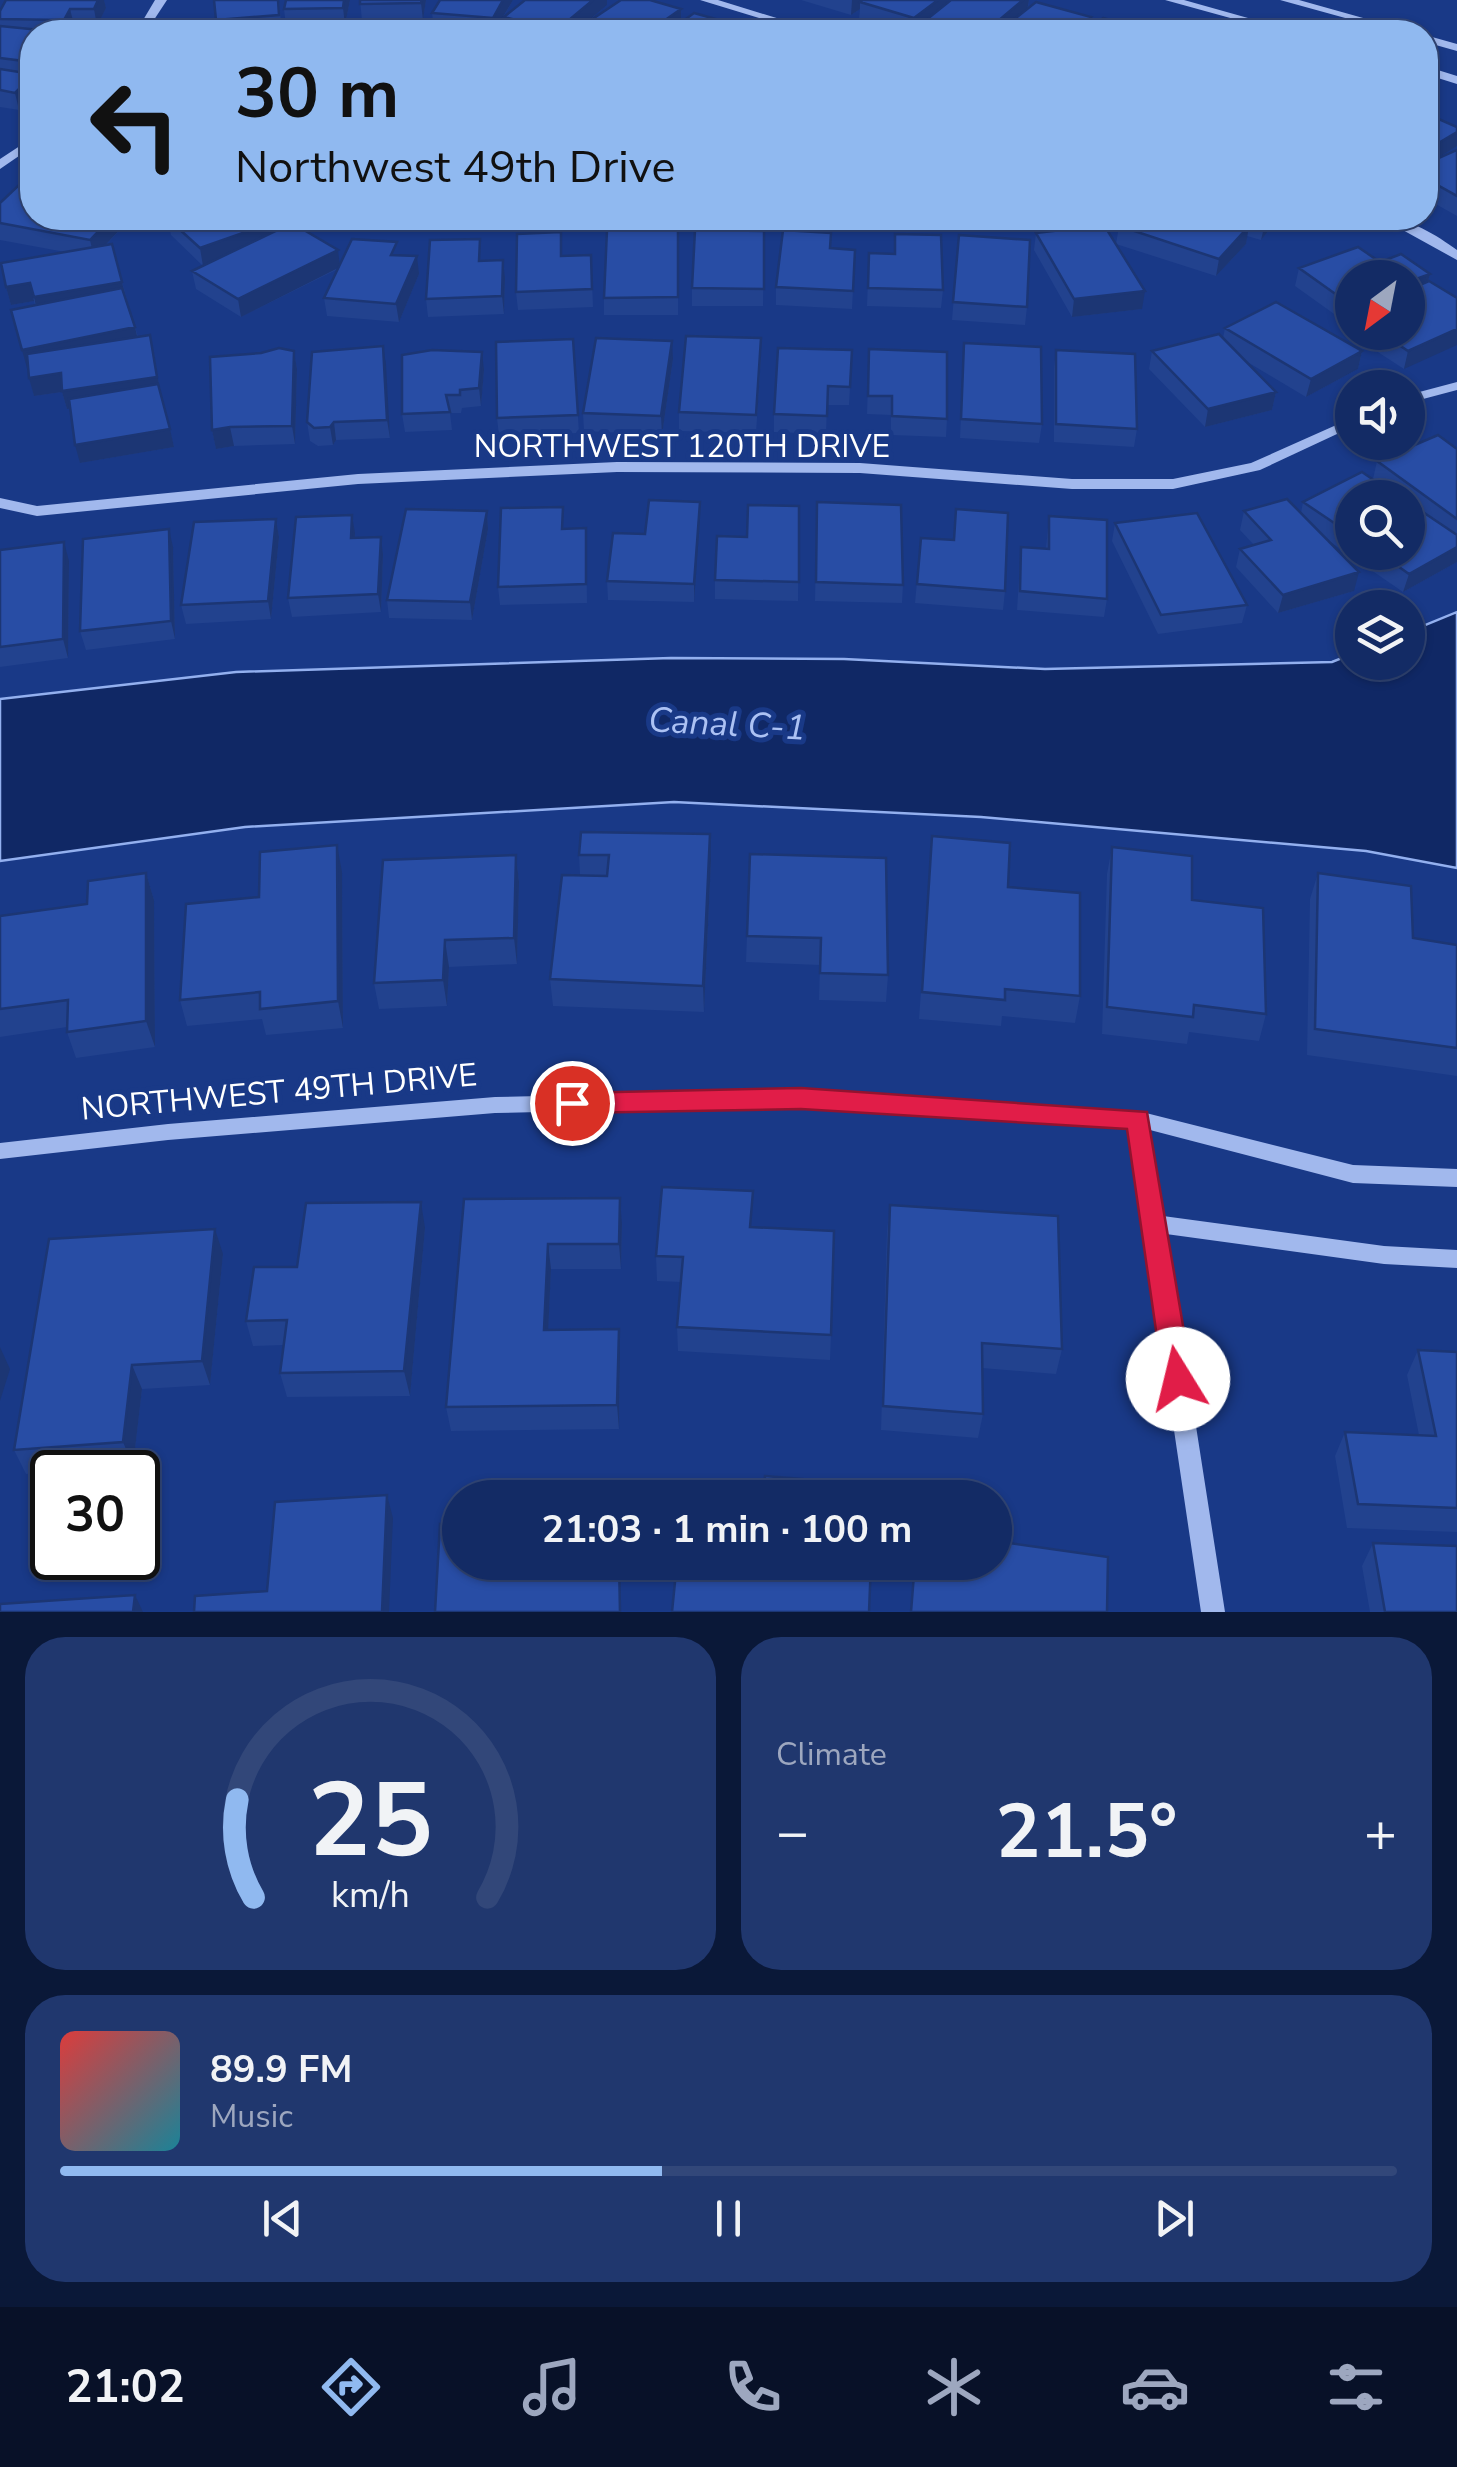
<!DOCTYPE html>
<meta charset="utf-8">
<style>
:root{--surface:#132b65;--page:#20376e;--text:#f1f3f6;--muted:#9da7bf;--line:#324779;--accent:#90b9f0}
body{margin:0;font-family:"Nunito Sans",sans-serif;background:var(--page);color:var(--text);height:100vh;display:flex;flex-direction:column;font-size:38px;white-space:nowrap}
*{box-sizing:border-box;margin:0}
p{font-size:32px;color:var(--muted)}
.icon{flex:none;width:55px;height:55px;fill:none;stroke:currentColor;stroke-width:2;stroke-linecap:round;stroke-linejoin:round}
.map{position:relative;height:1612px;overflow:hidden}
.details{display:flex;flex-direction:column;gap:25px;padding:25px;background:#0a1838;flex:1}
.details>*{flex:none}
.top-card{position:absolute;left:20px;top:20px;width:1418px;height:210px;border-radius:40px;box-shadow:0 2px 8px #0004,0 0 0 2px var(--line);background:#90b9f0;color:#111;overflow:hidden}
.needle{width:65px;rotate:212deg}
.buttons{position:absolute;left:1335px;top:260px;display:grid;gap:20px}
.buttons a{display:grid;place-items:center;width:90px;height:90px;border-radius:50%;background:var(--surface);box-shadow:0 2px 8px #0004,0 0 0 2px var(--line);font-size:50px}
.speed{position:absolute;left:30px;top:1450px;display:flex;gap:20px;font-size:50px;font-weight:700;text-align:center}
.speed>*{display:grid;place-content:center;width:130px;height:130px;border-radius:50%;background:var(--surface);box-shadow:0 2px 8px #0004,0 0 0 2px var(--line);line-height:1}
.speed .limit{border:5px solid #111;border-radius:15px;background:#fff;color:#111}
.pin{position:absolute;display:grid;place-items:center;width:85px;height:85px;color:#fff;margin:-42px;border:5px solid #fff;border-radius:50%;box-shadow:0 2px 10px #0007}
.me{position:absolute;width:110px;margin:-55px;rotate:351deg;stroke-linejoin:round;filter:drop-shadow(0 0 8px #0008)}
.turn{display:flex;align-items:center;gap:35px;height:210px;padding:0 50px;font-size:45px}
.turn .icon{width:130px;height:130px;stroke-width:2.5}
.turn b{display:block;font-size:70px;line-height:85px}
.big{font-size:75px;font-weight:700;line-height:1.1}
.details .card{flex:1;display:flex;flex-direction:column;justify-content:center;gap:15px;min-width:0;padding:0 35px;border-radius:40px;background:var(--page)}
.details .dial{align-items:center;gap:0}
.dial svg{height:260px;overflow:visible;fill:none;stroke:var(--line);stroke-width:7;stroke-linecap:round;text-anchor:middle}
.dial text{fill:var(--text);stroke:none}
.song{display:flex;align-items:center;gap:30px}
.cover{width:120px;height:120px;border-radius:15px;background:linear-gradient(135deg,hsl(0 70% 55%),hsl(190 70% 35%))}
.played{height:10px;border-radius:5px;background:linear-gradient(90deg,var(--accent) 45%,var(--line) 45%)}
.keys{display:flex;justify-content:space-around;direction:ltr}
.heat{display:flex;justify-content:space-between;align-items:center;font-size:55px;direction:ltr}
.details .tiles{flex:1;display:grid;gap:25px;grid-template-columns:1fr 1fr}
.card:last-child{grid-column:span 2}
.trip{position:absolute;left:442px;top:1480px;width:570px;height:100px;border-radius:50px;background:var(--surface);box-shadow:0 2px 8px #0004,0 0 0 2px var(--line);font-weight:700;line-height:100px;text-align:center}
.menu{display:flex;height:160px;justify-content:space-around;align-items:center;background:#081128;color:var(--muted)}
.menu .icon{width:70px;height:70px}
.menu .selected{color:var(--accent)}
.menu b{font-size:45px;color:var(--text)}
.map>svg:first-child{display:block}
</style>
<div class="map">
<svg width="1457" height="1612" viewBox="0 0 1457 1612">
<rect width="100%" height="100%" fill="#193987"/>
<path fill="#102865" stroke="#93b0ef" stroke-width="2.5" d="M1457,612V868L1366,851L981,817L674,802L245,827L0,861V699L236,672L671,658L844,659L1045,669L1332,662L1352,654V662H1408V632Z"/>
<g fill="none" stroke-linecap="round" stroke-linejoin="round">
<path fill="#a1b8ed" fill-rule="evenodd" d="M155,0H167L146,32H136Z
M700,0H718L822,32H805Z
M1165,0H1184L1298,32H1281Z
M1280,0H1299L1413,32H1396Z
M1425,35L1457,44V51L1425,42Z
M1425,66L1457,76V84L1425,74Z
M32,138V147L0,169V159Z
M1381,218C1406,216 1436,235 1457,250V260Z
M1457,382V390L1408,403V395Z
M1352,418V427L1260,470L1173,489H1072L860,473L617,472L358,484L37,516L0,508V498L37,506L358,474L617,462L860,463L1072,479H1173L1251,463Z
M801,1090L1138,1111L1353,1165L1457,1169V1187L1353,1183L1150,1130L1163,1216L1384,1246L1457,1250V1268L1384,1264L1166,1234L1225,1612H1201L1129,1127L801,1106L495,1113L168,1140L0,1159V1143L168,1124L495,1097Z"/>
</g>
<path fill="#22428e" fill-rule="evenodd" d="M6,0H104L106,8L97,26L74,25L70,32H32V97L19,110L0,107V11Z
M214,0H279L282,32L217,29Z
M286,0H350L345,25L286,26L284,9Z
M360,0H426L423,20L362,21Z
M513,0L495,32L434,29L432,13Z
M801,0H1029L1028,8L1089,30L1156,32H925V25L916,32H905L859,19L860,9L851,15Z
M607,5L581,27L681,22L748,28V32H506L504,17Z
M1425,113L1457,146L1437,158L1457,150V216L1425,198Z
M0,203L129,220L106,245L122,282L138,337L154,353L160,391L174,447L80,463L70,408L67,409L62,392L34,396L27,368L35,305L34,301L11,305L6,287L65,252L0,240Z
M167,218H336L303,230L340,265L398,255L419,274L399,322L327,316L324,298L338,269L241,317L196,289L192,271L203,266L171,235Z
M1172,218H1279L1261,240L1247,236L1246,244L1216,276L1116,244L1119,226Z
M678,230V315H604V298Z
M764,231L763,306H692V288Z
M1036,233L1142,309L1072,317L1034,250Z
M895,234L943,290L941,308L867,306L869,253L894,254Z
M959,235L1027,307L1025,325L952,320Z
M830,249L855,250L852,309L776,305V287Z
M591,255L593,307L518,310L516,292L562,256Z
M481,260L505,278L504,314L428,317L426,299Z
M1380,262L1430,274L1404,369L1347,332L1350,319L1344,321L1295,286L1299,268ZM1352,278L1408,332H1352Z
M1225,328L1362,351L1358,369L1306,397L1244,360L1276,392L1272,410L1205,427L1149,369L1152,351L1223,338Z
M573,339L579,433L499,436L497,418Z
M964,343L1042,424L1039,443L960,438Z
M383,346L390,438L336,440L333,445L318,446L310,441L307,422Z
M869,349L947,419L946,437L891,435V415L867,414Z
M852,350L849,405H827L826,434L774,432V414Z
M1056,350L1137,429L1134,447L1054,442V368Z
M294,351L297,369L295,444L234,446L216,449L212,430Z
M761,357L756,433L679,431V412Z
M673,359L662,435L584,431L583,413Z
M484,370L481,406L462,408L461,413H450L452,430L405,432L402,414Z
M1457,449V562L1403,592L1326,539L1354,591L1278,613L1236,567L1240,549L1254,545L1240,530L1244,511L1301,513L1303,502L1373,479L1377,461ZM1352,498H1408V552H1352Z
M817,502L903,585L902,603L815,601Z
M799,506L798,601L715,599V580L747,537Z
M487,511L488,529L472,620L389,618L387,600Z
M1049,516L1107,599L1104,617L1017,610L1021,547L1046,549Z
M276,519L279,537L271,619L186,624L181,605Z
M700,520L694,602L608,600L607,581L645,534Z
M1115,523L1247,605L1242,623L1158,634L1112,541Z
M586,528L587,603L500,605L498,587L564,529Z
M355,533V538L383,555L381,612L292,617L288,598Z
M921,538L1005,591L1003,610L915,603Z
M173,547L175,639L86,650L80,631Z
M0,550L69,561L68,658L0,667Z
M581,832L711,861L704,1012L553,1006L550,979L580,875L579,855Z
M932,836L1008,887L1080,996L1075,1023L1002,1016L1001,1026L919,1019Z
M1112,847L1192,900L1266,1014L1259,1041L1189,1032L1187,1044L1102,1034L1107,874Z
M750,854L888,975L886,1002L819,1000L820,965L746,962Z
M516,855L519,882L517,964L449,967L447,1006L379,1009L374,983Z
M342,872L343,1028L266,1035L262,1019L187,1026L180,1000L259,897Z
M146,873L154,900L155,1047L76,1058L67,1032V1027L0,1037V916L87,904Z
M1318,873L1413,938L1457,945V1076L1307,1055L1310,899Z
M464,1199L622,1224L621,1269H551L548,1330L620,1354L619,1429L451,1431L446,1407Z
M890,1205L1062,1349L1056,1374L982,1368L983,1414L978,1438L881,1430L887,1231Z
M752,1227L831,1335L830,1360L678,1351L677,1327L681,1282L657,1281L656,1256Z
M425,1228L410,1396L287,1397L280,1373L284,1345L253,1346L246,1321L297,1267Z
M223,1254L210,1385L142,1389L133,1466L26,1474L14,1450Z
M1418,1350L1457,1352V1532L1347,1528L1335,1456L1345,1432L1419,1435L1407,1375Z
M1373,1543L1457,1612H1370L1362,1566Z"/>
<path fill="#1c3674" d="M98,0H104L106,8L97,26L94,9Z
M344,0H350L345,25L343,8Z
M422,0H426L423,20L421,3Z
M503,0H513L494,32L493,18Z
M593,0H607V5L575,32H558L557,30Z
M852,0H872L860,2V9L851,15Z
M938,0H958L926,20L925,25L916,32H913L914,18Z
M1023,0H1029L1027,11L1003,32H985Z
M70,9L74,25L70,32H67L64,20Z
M681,9V26L672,32H648Z
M1091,17L1089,32H1073Z
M32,76V97L19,110L15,93Z
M1457,132V146L1425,166V151Z
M111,218H129V220L94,257L90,240Z
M285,218H336L203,266L200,248Z
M1269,218H1279L1261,240L1265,223Z
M1249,226L1246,244L1216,276L1219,259Z
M338,250L340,267L241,317L238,299Z
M417,256L419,274L399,322L396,304Z
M503,260L505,278L504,314L502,296Z
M1430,274L1425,292L1408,298V282Z
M122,282L126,300L38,315L34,297Z
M30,283L34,301L11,305L6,287Z
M1145,291L1142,309L1072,317L1074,299Z
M1352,302V314L1350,319L1344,321L1348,303Z
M135,327L139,345L27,368L22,350Z
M1457,329V345L1404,369L1408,351Z
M150,335L161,395L67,409L62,392L34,396L29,378Z
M672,341L673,359L662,435L661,416Z
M383,346L386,364L390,438L387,420Z
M294,351L297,369L295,444L292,426Z
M1362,351L1358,369L1306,397L1311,379Z
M482,352L484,370L481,406L479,388Z
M1276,392L1272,410L1205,427L1208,409Z
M334,422L336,440L333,445L330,427Z
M230,427L234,446L216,449L212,430Z
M170,429L174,447L80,463L75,445Z
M700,502V520L694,602V584Z
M487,511L488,529L472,620L470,602Z
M352,515L355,533L354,556L351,538Z
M276,519L279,537L271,619L268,601Z
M169,529L173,547L175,639L171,621Z
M381,537L383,555L381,612L378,594Z
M64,542L69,561L68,658L63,639Z
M1457,547V562L1403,592L1409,574Z
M1359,572L1354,591L1278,613L1283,595Z
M710,834L711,861L704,1012L703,986Z
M337,845L342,872L343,1028L338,1001Z
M516,855L519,882L517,964L514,938Z
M146,873L154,900L155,1047L146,1021Z
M445,940L449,967L447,1006L443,980Z
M620,1198L622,1224L621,1269L619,1244Z
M421,1202L425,1228L410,1396L404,1371Z
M215,1229L223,1254L210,1385L202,1361Z
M548,1244L551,1269L547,1355L544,1330Z
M619,1329L620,1354L619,1429L617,1405Z
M0,1347L10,1369L0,1401Z
M132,1365L142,1389L133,1466L123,1442Z
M387,1495L393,1518L389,1612H382Z
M619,1562H620L621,1612H620Z
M135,1595L143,1612H133Z"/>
<path fill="#284da5" stroke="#1c3674" stroke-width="2.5" d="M6,0H98L94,9H70L64,20L0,19V11Z
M214,0H278L279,15L216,20Z
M286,0H344L343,8L284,9Z
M360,0H422L421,3L360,4Z
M440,0H503L493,18L432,13Z
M525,0H593L557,30L504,17Z
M621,0H650L681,9L648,32H573Z
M863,0H938L914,18L860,2Z
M951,0H1023L985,32H968L926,20Z
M1036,2L1091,17L1073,32H998Z
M694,13L748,28L742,32H668Z
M1103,18L1156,32H1086Z
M0,26L60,32H32V62L0,58Z
M198,28L289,32H195Z
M0,69L32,74V76L15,93L0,90Z
M1425,113L1457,127V132L1425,151Z
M1457,150V196L1425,178V164Z
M20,184L32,186V218H111L90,240L0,223V203Z
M167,218H285L200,248Z
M1127,218H1222L1249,226L1219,259L1119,226Z
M1247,218H1269L1265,223Z
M292,223L338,250L238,299L192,271Z
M1104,225L1145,291L1074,299L1036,233Z
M607,230H678V297L604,298Z
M695,230L764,231V289L692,288Z
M783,230L831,233L830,248L855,250L853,291L776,287Z
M561,232V256L591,255L592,289L516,292L517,234Z
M895,234L941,235L943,290L868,288L869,253L895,254Z
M959,235L1030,240L1027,307L953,302Z
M352,239L397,242L391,255L417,256L396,304L324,298Z
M480,239L479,261L503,260L502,296L426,299L430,240Z
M112,244L122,282L34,297L30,283L6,287L1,263Z
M1358,247L1380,262L1401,254L1430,274L1408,282V278H1352V302L1348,303L1299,268Z
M1429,281L1457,298V329L1408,351L1380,332H1408V290Z
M122,288L135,327L22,350L11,310Z
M1276,302L1362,351L1311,379L1225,328Z
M1219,334L1276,392L1208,409L1152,351Z
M150,335L157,377L62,391L61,373L29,378L27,354Z
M686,336L761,338L756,415L679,412Z
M596,338L672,341L661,416L583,413Z
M573,339L578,415L497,418L496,342Z
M964,343L1041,347L1042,424L961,419Z
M383,346L387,420L334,422L330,427L314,428L307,422L312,352Z
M279,348L294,351L292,426L230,427L212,430L210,357L261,353Z
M778,348L852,350L850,387L828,386L827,416L774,414Z
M869,349L947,352V419L892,416V396H868Z
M432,350L482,352L479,388L460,390V395H446L450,412L402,414V355Z
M1056,350L1135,354L1137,429L1056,424Z
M158,384L170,429L75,445L69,399Z
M1438,435L1457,449V519L1377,461Z
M1362,472L1400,498H1352V535L1303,502Z
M1287,499L1359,572L1283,595L1240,549L1271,540L1244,511Z
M649,500L700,502L694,584L607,581L613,533L645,534Z
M817,502L901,505L903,585L816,582Z
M1408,502L1457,535V547L1409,574L1378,552H1408Z
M748,505L799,506V582L715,580L717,536L747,537Z
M563,507L562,529L586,528V584L498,587L501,508Z
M406,509L487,511L470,602L387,600Z
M956,509L1008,513L1005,591L917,584L921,538L954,540Z
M1197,513L1247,605L1161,615L1115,523Z
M352,515L351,538L381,537L378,594L288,598L296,517Z
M1049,516L1107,520V599L1020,591L1021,547L1049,549Z
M276,519L268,601L181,605L194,522Z
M169,529L171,621L80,631L83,539Z
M64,542L63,639L0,647V550Z
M581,832L710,834L703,986L550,979L562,875L607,876L609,855H579Z
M932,836L1010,843L1008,887L1080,893V996L1005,989V1000L922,992Z
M337,845L338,1001L260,1009V992L180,1000L186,904L259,897L260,852Z
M1112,847L1192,856V900L1263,908L1266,1014L1194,1005L1193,1017L1107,1007Z
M750,854L886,858L888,975L820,973L821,938L747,936Z
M516,855L514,938L445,940L443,980L374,983L383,860Z
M146,873V1021L67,1032L68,1000L0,1009V916L87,904L88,881Z
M1318,873L1411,886L1413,938L1457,945V1048L1315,1029Z
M662,1187L753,1191L750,1227L834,1231L831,1335L677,1327L683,1257L656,1256Z
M620,1198L619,1244H548L544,1330L619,1329L617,1405L446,1407L464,1199Z
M421,1202L404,1371L280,1373L287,1320L246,1321L254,1267H297L306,1203Z
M890,1205L1058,1216L1062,1349L982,1343L983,1414L883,1406Z
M215,1229L202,1361L132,1365L123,1442L14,1450L49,1239Z
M1418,1350L1457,1352V1508L1358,1504L1345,1432L1436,1436Z
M765,1476L874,1485V1498H763Z
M387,1495L382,1612H194L195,1596L267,1591L275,1502Z
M440,1524H460V1562H619L620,1612H435Z
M995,1541L1108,1557L1107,1612H911L915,1562H995Z
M1373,1543L1457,1546V1612H1385Z
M677,1562H871L869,1612H672Z
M135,1595L133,1612H0V1604Z"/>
<path fill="#e11d48" stroke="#92132f" stroke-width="2.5" d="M801,1088L1147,1112L1192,1379L1188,1388L1178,1392L1167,1388L1163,1379L1127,1129L801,1109L572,1113L563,1110L559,1103L563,1096L572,1093Z"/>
<g text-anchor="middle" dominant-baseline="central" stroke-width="10" stroke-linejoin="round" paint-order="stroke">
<g font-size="32" fill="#fff" stroke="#193987">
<text x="682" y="446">NORTHWEST 120TH DRIVE</text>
<text transform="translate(279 1092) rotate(-5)">NORTHWEST 49TH DRIVE</text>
</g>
<g font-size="35" font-style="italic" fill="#acc2f4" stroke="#193987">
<text transform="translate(727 724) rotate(3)">Canal C-1</text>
</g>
</g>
</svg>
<div class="buttons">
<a><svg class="needle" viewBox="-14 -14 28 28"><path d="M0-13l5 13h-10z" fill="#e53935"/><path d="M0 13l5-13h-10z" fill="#9da7bf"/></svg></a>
<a><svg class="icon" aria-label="sound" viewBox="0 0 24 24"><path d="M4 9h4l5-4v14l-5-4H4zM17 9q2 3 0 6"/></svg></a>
<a><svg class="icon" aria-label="search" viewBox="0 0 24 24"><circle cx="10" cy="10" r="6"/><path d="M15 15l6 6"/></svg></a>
<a><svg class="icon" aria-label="layers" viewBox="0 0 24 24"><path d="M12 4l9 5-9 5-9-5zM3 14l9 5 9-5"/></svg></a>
</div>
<div class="speed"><div class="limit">30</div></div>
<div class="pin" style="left:572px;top:1103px;background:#d93025"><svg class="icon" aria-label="arrive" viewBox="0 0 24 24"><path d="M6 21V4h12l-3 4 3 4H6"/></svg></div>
<svg class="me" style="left:1178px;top:1379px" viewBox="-20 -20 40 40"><circle r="19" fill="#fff"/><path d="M0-13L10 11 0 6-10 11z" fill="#e11d48"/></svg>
<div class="trip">21:03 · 1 min · 100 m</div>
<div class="top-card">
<div class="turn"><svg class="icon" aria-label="left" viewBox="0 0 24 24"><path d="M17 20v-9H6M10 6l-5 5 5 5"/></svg><div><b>30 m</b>Northwest 49th Drive</div></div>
</div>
</div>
<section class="details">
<div class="tiles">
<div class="card dial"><svg viewBox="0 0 100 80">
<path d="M14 69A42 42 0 1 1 86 69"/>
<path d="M14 69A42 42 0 0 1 9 39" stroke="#90b9f0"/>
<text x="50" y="56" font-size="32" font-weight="700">25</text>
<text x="50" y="72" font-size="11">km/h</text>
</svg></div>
<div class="card"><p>Climate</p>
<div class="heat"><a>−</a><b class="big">21.5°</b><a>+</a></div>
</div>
<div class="card">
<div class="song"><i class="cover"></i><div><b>89.9 FM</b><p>Music</p></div></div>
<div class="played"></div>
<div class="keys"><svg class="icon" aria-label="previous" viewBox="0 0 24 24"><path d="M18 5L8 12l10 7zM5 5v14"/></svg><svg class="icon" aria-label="pause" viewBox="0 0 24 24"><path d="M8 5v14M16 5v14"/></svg><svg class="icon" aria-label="next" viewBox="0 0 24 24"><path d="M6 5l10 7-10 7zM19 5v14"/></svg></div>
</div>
</div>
</section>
<nav class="menu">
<b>21:02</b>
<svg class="icon selected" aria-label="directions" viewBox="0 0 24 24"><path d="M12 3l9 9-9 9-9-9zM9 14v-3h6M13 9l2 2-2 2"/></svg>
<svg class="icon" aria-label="music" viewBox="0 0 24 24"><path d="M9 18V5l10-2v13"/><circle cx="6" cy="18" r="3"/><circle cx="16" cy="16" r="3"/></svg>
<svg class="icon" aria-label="phone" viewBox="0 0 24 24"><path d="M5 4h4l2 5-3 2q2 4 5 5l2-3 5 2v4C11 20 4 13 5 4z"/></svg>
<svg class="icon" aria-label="climate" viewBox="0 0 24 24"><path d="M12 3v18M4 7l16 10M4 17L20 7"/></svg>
<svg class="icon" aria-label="car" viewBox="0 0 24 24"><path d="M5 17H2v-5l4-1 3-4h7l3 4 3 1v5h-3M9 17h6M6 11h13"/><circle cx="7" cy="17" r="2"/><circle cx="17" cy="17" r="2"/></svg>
<svg class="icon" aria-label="filters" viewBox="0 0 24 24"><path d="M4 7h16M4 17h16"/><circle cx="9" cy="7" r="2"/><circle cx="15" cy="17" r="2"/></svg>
</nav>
